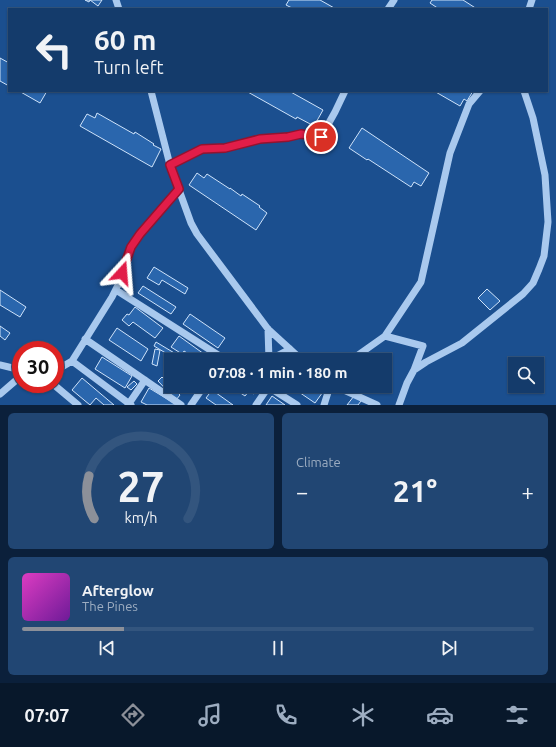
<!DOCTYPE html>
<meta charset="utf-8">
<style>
:root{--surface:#143b6b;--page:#214673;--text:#f1f3f6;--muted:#9dadc1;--line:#33557e;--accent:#8c9099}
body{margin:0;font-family:Ubuntu,sans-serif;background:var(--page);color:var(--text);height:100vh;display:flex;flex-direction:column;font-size:15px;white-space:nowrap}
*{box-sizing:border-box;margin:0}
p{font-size:13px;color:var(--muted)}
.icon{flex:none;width:22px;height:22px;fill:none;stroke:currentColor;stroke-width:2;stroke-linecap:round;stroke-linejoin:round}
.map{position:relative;height:405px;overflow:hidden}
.side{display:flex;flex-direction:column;gap:8px;padding:8px;background:#0b203b;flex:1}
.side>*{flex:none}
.guide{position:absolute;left:8px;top:8px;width:540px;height:84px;border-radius:0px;box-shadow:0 1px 3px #0004,0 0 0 1px var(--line);background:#143b6b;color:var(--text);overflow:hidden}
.buttons{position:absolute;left:508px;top:357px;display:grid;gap:8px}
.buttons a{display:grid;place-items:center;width:36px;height:36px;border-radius:0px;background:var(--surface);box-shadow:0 1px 3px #0004,0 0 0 1px var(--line);font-size:20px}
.speed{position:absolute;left:12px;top:341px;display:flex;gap:8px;font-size:20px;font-weight:700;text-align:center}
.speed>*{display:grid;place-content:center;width:52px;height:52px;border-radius:50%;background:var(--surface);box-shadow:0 1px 3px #0004,0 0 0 1px var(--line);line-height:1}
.speed .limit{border:6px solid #d22;background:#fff;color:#111}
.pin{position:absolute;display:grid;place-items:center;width:34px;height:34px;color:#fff;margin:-17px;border:2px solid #fff;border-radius:50%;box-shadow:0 1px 4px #0007}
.me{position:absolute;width:44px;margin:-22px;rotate:19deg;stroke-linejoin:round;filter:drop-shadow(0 0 3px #0008)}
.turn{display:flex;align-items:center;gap:14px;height:84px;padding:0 20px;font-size:18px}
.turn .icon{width:52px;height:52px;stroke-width:2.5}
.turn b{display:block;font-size:28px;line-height:34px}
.big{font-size:30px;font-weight:700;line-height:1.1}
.side .widget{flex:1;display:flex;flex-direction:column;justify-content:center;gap:6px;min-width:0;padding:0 14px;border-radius:6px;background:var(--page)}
.side .dial{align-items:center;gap:0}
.dial svg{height:104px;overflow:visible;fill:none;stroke:var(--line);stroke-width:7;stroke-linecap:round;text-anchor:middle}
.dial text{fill:var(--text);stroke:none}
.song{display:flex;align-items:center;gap:12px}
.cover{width:48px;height:48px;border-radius:6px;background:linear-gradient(135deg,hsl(310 70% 55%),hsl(280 70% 35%))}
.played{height:4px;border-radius:2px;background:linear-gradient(90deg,var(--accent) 20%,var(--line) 20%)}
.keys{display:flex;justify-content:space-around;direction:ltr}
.heat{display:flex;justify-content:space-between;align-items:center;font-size:22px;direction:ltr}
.side .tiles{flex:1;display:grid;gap:8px;grid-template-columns:1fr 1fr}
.widget:last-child{grid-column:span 2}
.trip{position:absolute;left:164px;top:353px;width:228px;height:40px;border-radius:0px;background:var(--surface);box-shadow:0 1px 3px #0004,0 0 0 1px var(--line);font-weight:700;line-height:40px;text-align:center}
.tab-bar{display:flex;height:64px;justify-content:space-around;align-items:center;background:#08182b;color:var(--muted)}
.tab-bar .icon{width:28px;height:28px}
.tab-bar .active{color:var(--accent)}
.tab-bar b{font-size:18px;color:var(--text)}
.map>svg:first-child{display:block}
</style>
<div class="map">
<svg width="556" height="405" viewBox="0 0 556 405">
<rect width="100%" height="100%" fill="#1b4f8f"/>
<path fill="#2a66ad" stroke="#cfe3fa" d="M85,0H102L98,6L90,0L89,2Z
M289,0H320L336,9H294L286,5Z
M432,0H463L477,9H439L430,3Z
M0,58L9,63V86L0,81Z
M19,91H47L40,103Z
M246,91H289L323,110L314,126L297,117L296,119Z
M434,91H473L467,101L464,99L460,106Z
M97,113L134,134L135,132L154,144L153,145L161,149L152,167L80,126L87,114L95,118Z
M362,128L429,173L421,186L414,182L411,187L368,159L367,160L349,148Z
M197,173L204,178L207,174L230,189V188L241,196L242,194L260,206L259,207L267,213L256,230L189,185Z
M154,267L188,288L185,294L162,280L159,285L147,278Z
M143,286L176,307L171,314L138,293Z
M487,289L500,301L490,310L478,298Z
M0,290L26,307L20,317L0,305Z
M135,307L163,328L155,338L133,322L129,326L122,320L127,314L129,315Z
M190,314L225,338L218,348L183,324Z
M0,326L10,333L5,340L0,336Z
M117,328L148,349L141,361L109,340Z
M179,336L211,359L210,360H198L184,351L182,354L171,347Z
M156,342L176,354L174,358L154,346Z
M155,349L160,350L157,366L152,364Z
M102,357L132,376L125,388L95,369Z
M162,377L180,395L176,400L158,381Z
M82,378L114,405H104L96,398L90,405L72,390Z
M134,381L137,384L131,390L127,387Z
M184,386H197L190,393Z
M230,386H256L258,388L254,394L249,391L245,396Z
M290,386H321L325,389L315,403Z
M149,388L177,405H147L141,402Z
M212,390L233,405H216L206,398Z
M272,396L285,405H266Z
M354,396L361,401L358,405H347Z"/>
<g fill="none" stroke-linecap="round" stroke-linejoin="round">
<path stroke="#a9c9ee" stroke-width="7" d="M116,0L119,9
M388,9L394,0
M529,9L532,0
M151,91L170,165L191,223L197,234L268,329L302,360
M170,165L202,149L225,148L260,139L288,137L301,134L321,137L335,112L345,91
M116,290L226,360
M268,329L269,360
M385,336L423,346L414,370
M85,339L181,405
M269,360L290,349
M351,360L385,336L421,282L450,153L469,104L480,91
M72,361L131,405
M0,365L21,370
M55,371L72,361L112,297L119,283L125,264L131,247L141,234L179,189
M53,384L78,405
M267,386L297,405
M335,386L377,405
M0,394L21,376
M128,405L145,380
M191,405L204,386
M256,405L269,386
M324,405L330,386
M399,405L407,383L414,370L426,362L462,343L523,294L533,283L539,269L544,256L548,222L545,175L533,118L524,91"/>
</g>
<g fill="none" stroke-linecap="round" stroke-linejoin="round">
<g stroke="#92132f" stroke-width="10">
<path id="route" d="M122,273L131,247L140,234L179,189L170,165L202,149L225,148L260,139L288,137L301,134L321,137"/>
</g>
<use href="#route" stroke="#e11d48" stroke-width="7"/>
</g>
</svg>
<div class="buttons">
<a><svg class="icon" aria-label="search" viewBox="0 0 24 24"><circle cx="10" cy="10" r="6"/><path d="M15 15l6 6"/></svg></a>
</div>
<div class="speed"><div class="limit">30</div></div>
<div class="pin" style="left:321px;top:137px;background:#d93025"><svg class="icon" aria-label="arrive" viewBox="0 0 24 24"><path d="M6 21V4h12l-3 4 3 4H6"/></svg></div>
<svg class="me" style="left:122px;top:273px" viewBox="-20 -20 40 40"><path d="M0-17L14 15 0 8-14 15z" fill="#e11d48" stroke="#fff" stroke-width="4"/></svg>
<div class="trip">07:08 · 1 min · 180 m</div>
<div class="guide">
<div class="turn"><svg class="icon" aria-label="left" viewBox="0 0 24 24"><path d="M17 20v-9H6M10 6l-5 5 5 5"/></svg><div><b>60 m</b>Turn left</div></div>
</div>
</div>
<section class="side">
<div class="tiles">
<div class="widget dial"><svg viewBox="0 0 100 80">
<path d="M14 69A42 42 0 1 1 86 69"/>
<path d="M14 69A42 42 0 0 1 10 36" stroke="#8c9099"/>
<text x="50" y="56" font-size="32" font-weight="700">27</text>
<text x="50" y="72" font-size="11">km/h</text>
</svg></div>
<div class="widget"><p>Climate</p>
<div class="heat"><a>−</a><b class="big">21°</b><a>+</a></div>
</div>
<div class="widget">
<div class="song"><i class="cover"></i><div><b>Afterglow</b><p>The Pines</p></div></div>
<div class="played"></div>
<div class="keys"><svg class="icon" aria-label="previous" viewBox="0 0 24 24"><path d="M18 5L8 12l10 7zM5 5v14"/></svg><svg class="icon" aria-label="pause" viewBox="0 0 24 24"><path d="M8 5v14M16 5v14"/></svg><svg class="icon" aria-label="next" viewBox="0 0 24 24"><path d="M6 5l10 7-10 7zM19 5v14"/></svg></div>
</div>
</div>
</section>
<nav class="tab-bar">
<b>07:07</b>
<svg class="icon active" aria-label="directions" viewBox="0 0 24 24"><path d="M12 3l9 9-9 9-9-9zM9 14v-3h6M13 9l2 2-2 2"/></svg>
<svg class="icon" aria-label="music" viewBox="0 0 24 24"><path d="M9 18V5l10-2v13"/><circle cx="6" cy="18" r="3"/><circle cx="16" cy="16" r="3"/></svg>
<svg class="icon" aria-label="phone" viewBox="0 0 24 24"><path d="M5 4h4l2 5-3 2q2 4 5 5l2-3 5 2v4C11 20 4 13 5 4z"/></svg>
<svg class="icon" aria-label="climate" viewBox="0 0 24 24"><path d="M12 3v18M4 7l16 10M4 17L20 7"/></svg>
<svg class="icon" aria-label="car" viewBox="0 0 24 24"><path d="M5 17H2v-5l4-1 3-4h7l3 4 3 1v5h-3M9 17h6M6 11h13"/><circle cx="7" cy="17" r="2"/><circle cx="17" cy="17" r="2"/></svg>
<svg class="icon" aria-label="filters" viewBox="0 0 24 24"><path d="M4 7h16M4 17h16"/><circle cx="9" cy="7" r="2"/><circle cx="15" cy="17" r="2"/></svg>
</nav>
